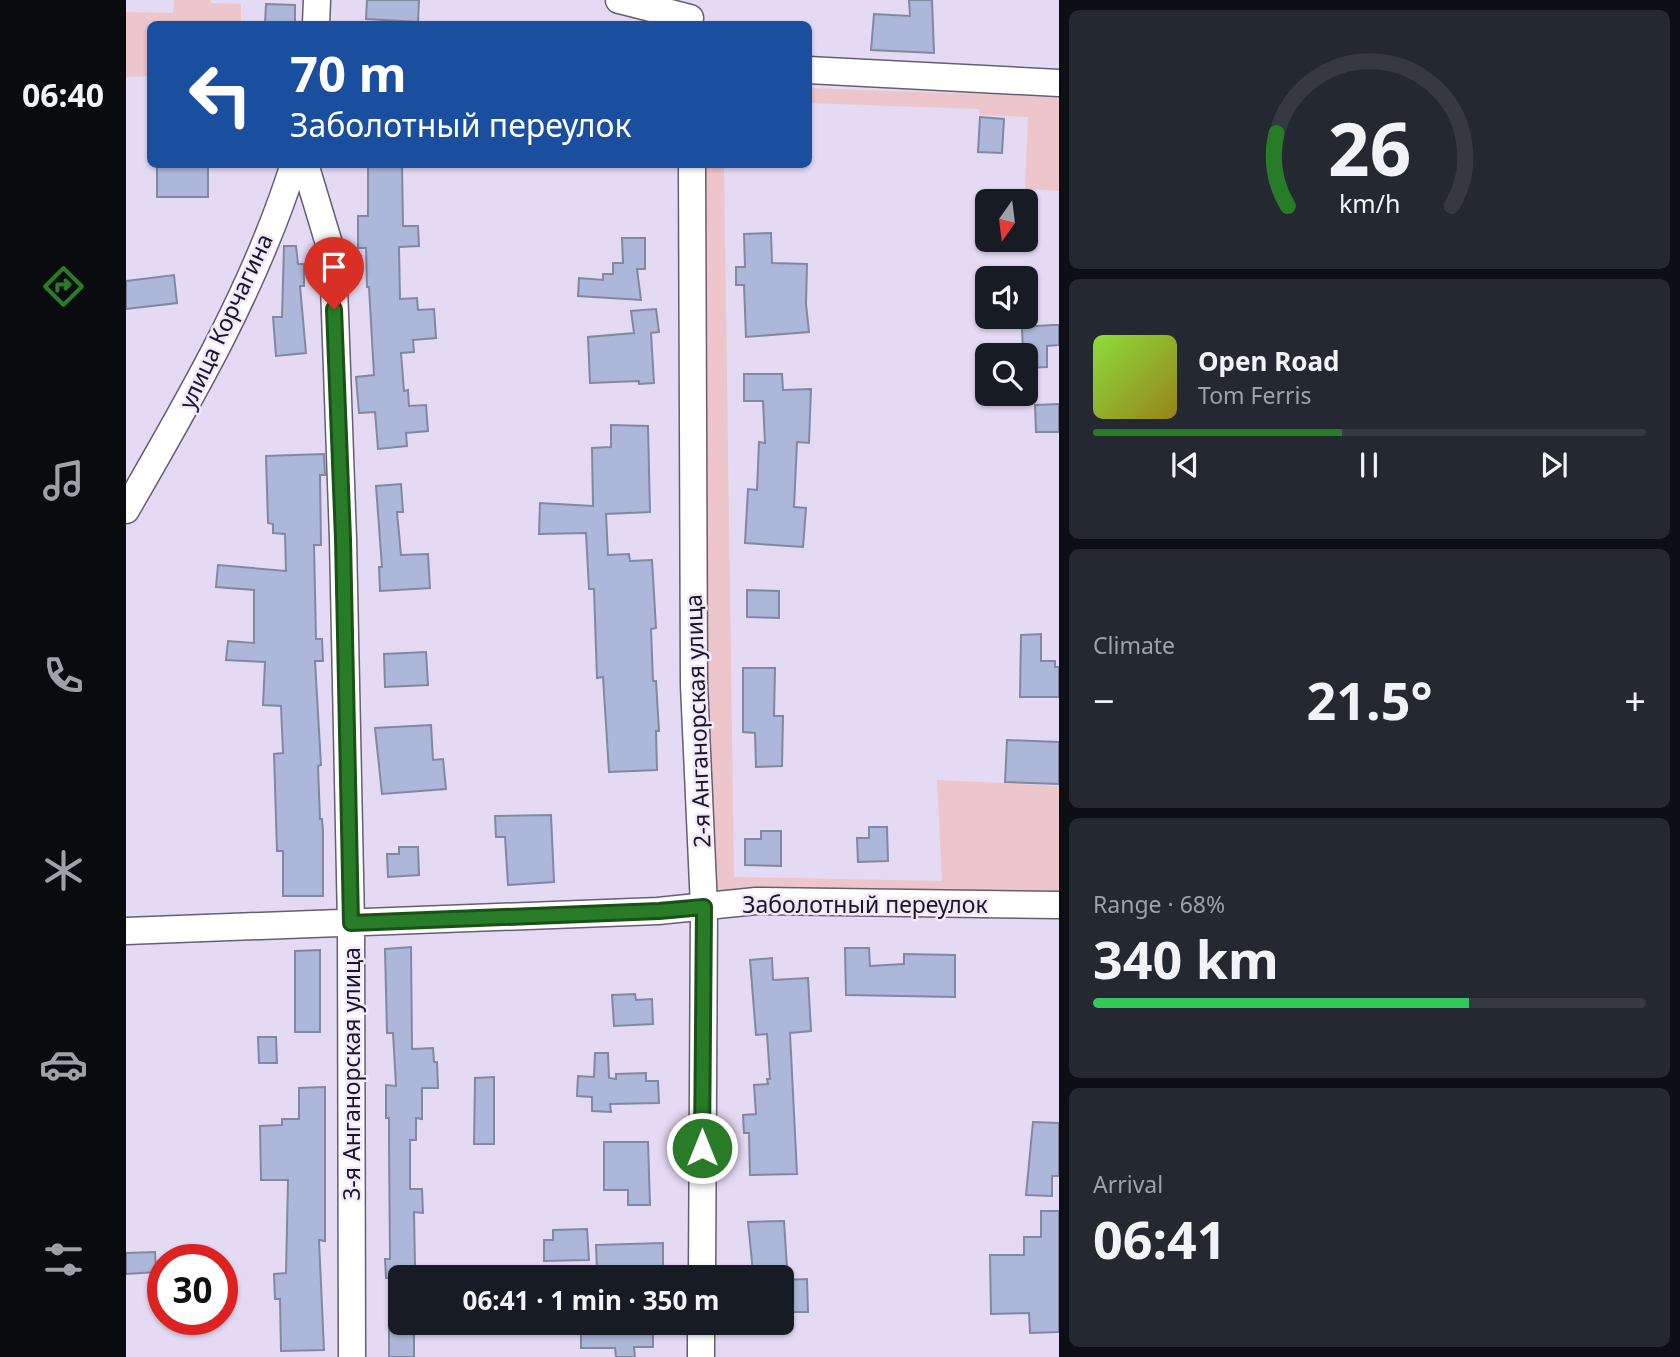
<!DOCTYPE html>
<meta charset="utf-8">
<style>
:root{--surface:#171b24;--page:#242831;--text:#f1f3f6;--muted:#9ea1a6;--line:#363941;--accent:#297c27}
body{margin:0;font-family:"Noto Sans",sans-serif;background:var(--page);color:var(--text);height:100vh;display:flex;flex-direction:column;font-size:26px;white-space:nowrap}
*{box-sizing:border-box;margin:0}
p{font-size:23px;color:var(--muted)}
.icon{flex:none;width:38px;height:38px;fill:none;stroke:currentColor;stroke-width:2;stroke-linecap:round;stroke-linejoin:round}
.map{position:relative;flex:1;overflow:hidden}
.panel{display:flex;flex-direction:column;gap:10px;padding:10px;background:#0d0f14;width:621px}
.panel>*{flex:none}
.top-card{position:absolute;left:21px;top:21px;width:665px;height:147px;border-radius:10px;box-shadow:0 2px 5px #0004;background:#1a4fa0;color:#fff;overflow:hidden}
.needle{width:46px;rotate:194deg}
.tools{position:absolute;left:849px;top:189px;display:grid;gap:14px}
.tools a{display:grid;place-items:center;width:63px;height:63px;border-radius:10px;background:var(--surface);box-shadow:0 2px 5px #0004;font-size:35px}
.speed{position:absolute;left:21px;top:1244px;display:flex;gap:14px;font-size:35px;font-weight:700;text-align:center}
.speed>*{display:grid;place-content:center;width:91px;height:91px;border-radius:50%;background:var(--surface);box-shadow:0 2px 5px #0004;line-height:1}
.speed .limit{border:10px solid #d22;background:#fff;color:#111}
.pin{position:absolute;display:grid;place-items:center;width:60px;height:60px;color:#fff;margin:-72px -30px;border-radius:50% 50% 50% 0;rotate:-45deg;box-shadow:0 0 7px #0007}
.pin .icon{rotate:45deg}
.me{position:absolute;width:77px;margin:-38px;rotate:0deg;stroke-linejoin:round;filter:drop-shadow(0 0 5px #0008)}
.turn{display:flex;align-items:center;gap:24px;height:147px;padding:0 28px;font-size:32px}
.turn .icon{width:91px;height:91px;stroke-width:2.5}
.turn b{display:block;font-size:49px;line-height:60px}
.big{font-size:52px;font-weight:700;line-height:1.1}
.panel .widget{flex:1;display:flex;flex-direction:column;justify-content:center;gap:10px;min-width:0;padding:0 24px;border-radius:10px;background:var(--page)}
.panel .dial{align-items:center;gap:0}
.dial svg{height:182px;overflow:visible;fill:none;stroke:var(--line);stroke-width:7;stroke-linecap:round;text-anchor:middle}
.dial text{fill:var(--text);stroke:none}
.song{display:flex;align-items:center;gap:21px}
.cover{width:84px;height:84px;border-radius:10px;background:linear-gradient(135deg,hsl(90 70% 55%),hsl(50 70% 35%))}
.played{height:7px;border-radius:4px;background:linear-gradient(90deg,var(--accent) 45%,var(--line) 45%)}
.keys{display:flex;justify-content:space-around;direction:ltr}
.heat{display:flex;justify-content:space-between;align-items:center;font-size:38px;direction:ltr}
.charge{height:10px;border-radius:5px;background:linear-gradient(90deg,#34c759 68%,var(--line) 0)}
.trip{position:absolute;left:262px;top:1265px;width:406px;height:70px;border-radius:10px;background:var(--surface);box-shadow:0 2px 5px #0004;font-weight:700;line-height:70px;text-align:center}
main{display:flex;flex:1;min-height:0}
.menu{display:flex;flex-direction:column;width:126px;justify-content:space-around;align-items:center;background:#090b0e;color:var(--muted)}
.menu .icon{width:49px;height:49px}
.menu .active{color:var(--accent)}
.menu b{font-size:32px;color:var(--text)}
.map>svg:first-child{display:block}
</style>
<main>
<nav class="menu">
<b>06:40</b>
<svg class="icon active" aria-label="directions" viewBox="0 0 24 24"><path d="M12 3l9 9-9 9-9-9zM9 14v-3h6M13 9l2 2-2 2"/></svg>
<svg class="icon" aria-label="music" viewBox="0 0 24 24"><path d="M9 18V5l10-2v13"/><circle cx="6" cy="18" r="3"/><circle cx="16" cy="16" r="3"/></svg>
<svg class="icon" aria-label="phone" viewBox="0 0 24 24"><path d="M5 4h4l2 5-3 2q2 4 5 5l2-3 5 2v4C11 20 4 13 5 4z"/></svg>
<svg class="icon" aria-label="climate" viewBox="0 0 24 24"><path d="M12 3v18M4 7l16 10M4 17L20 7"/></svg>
<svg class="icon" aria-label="car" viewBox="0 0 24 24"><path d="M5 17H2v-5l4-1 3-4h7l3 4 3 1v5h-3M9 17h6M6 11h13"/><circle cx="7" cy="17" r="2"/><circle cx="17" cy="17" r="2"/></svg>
<svg class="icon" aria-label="filters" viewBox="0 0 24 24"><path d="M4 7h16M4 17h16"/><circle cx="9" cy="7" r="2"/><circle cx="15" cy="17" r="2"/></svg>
</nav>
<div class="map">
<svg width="933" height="1357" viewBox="0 0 933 1357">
<rect width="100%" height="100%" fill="#e5daf4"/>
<path fill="#ecc6ca" d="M48,0H84L85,3L115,4V24H24V76L0,77V12L47,13Z
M683,88L933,97V191L899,189L902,117L854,115L853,109L683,103Z
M575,165H598L608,877L816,881L811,780L933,786V896L583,898Z"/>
<path fill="#adb7d9" stroke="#8188a0" stroke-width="2" d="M241,0H293L292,22L240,19Z
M783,0H806L808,53L745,50L748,14L784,16Z
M140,4L169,5V24H139Z
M854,117L878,119L876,153L852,152Z
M31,164H82V197H31Z
M242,164H276L277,226H292L293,246L273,247L274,299L291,298L292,310L308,309L310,338L287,340L288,352L275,353L278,391L282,390L283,406L300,405L302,431L280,433L281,446L252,449L249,412L233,413L230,377L248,375L243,287H241L240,248H232V216H242Z
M645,233L646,263L681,264L680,304L683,332L620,337L618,285H610V267H619L618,234Z
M496,238H519V269H511L515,300L452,296L453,278L477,280V274H487V263H497Z
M158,246H170L172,264H178V286H174L180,353L150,356L147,317H156Z
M48,275L51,303L0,309V281Z
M530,309L533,332L525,333L528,383L513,384V381L464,383L462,337L508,333L505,311Z
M927,325H933V345L921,346V367L901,368V355H897L896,327Z
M618,374H656L657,390L685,389L683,443L671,442L668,507L680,508L677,547L619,543L622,489L631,490L633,442L639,443L637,401H618Z
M933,404V432H910L909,405Z
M485,425L522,426L524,512L480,514L482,555L503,554L504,561L526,560L530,628L525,629L527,681H530L533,731H530L531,770L483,772L477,677L471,678L468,589H463L460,533L413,534L414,503L467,506L466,448L485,447Z
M198,454L199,475H194L195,545H188L190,639H196L197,661H189L195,765L192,766L194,819H196L197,831V896H157V851H151L148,754L157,753L155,706L137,705L139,662L100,660L102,641L128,643V590L90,587L92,565L160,571L159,534L147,533V524L142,523L140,456Z
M275,484L277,512H271L275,555L302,554L304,588L254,591L253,567H256L250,486Z
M621,590L653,591V618L621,617Z
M915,634V661H929V667H933V697H894L895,635Z
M300,652L302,685L259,687L258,654Z
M617,668H649L648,716H657L656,766L630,767L629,733L617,732Z
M305,725L307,760L317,759L320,789L256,794L249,728Z
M881,740L933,742V784L879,782Z
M425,815L428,882L382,885L379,837H370L369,816Z
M743,827H761L762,861L732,862L731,838H743Z
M635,831H655V866L619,865V839H635Z
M273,847H292L293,875L262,877L261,854H273Z
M285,947L286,1049L307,1048L308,1062H311L312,1088H296V1119L290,1118V1140H284V1189H296L297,1213L288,1212L289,1267H282V1278H260L259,1259H264L263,1140V1118H260V1085L270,1086L267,1033H261L259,949Z
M719,948H743L744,966L778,964V954L829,955V997L720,995Z
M194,950V1032H169V951Z
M646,958L647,980L682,978L685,1031L664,1033L671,1174L624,1175L623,1133H618L617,1115L630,1114L628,1085L642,1084L641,1079H644L641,1034L630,1035L624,960Z
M509,994L510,1000L526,999L527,1024L488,1026L486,995Z
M132,1037H150L151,1063H133Z
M469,1053H482L483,1078L490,1079V1074L520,1073V1081H532L533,1103L484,1104L485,1112L466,1111V1097L451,1096L452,1076L468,1077Z
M368,1077V1144H348L349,1078Z
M199,1087V1241L193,1240L198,1350L155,1351L154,1299H149L148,1274L160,1273L162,1180H135L134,1126L156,1125V1119H173V1088Z
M907,1122L933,1123V1176H926V1196L900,1195Z
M478,1142H522L524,1205H502V1190H478Z
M915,1211H933V1332L904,1333L903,1313L865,1314L864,1255H898V1237H915Z
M658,1221L661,1268L627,1272L622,1222Z
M461,1229L463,1260L418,1261V1240H427V1230Z
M537,1243V1268L471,1271L470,1245Z
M29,1252L30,1272L0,1274V1253Z
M681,1279L682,1312H656V1280Z
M263,1323H288V1357H263Z
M455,1323H496V1330L527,1329V1347H508L509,1357H490L489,1348H455Z"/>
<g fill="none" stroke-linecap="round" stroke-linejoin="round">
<g stroke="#675d74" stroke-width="29">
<path id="minor" d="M493,0L564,18
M190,24L191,0
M682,70L933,83
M179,164L207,257L217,539L225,924L226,1357
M566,164L568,685L578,907L576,1278
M0,510C64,399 129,288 168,164
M0,931L532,911L630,901L933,905
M575,1357V1323"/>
</g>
<use href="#minor" stroke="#fff" stroke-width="26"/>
</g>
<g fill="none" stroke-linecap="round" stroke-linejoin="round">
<g stroke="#1b5119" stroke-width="18">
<path id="route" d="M208,309L217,539L225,923L533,911L578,907L576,1148"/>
</g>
<use href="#route" stroke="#297c27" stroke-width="12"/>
</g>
<g text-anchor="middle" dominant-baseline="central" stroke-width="5" stroke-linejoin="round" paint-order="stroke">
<g font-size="23" fill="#1b1720" stroke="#f1e8fe">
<text transform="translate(99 321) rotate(-65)">улица Корчагина</text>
<text transform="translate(571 721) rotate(-92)">2-я Анганорская улица</text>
<text x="739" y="904">Заболотный переулок</text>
<text transform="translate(225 1074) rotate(-90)">3-я Анганорская улица</text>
</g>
</g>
</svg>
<div class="tools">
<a><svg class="needle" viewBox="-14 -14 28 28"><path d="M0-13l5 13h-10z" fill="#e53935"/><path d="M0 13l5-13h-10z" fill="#9ea1a6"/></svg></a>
<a><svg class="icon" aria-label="sound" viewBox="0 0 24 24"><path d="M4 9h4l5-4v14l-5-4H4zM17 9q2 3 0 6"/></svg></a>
<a><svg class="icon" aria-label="search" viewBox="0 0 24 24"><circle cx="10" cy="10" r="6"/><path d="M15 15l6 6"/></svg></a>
</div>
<div class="speed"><div class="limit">30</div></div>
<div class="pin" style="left:208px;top:309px;background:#d93025"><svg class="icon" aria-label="arrive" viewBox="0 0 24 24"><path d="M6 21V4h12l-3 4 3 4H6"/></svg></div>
<svg class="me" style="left:576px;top:1148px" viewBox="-20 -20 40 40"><circle r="17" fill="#297c27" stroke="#fff" stroke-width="3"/><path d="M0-11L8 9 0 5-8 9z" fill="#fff"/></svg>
<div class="trip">06:41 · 1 min · 350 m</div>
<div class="top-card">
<div class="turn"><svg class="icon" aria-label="left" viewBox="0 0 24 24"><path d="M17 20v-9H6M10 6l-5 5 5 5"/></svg><div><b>70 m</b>Заболотный переулок</div></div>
</div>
</div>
<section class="panel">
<div class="widget dial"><svg viewBox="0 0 100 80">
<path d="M14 69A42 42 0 1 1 86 69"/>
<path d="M14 69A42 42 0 0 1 9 37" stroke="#297c27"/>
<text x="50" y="56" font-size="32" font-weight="700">26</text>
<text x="50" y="72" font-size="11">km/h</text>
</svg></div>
<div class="widget">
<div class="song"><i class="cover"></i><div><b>Open Road</b><p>Tom Ferris</p></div></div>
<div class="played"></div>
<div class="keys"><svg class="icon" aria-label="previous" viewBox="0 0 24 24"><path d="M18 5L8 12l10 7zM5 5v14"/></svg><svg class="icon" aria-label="pause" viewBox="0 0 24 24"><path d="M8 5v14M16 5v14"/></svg><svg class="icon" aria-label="next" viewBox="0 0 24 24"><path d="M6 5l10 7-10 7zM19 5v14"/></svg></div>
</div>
<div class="widget"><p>Climate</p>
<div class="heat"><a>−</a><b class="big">21.5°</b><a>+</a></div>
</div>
<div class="widget"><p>Range · 68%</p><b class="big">340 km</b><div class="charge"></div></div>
<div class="widget"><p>Arrival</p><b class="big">06:41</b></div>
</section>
</main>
